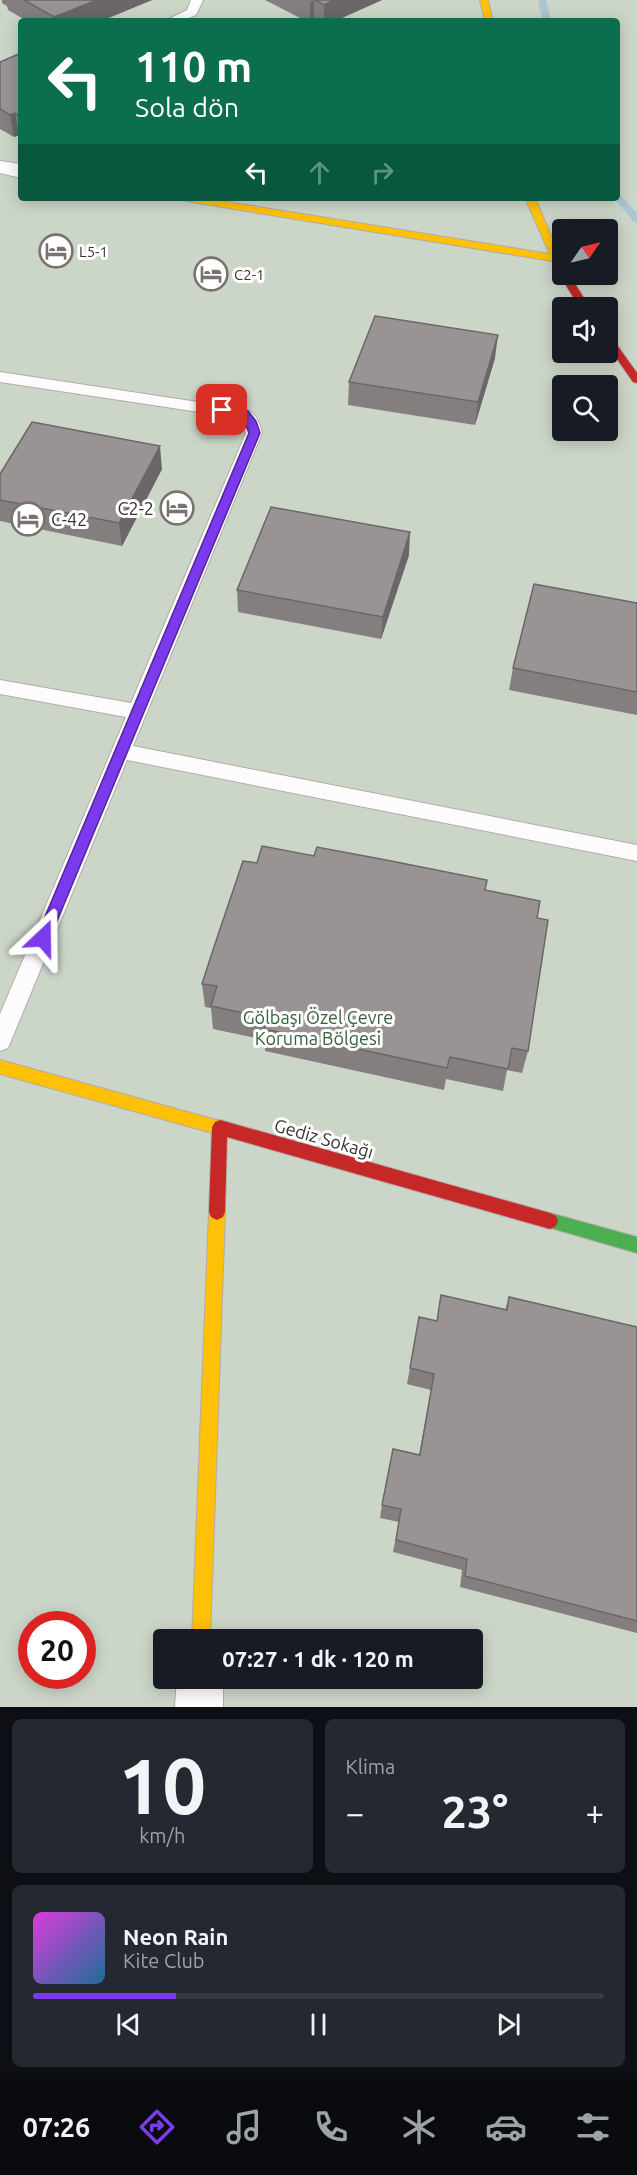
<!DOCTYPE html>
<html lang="tr">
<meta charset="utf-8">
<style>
:root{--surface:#171b24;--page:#242831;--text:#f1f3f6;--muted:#9ea1a6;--line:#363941;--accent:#7c3aed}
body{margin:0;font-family:Ubuntu,sans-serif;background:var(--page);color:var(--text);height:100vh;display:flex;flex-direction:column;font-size:22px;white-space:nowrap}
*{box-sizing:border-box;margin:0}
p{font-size:20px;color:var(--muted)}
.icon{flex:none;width:33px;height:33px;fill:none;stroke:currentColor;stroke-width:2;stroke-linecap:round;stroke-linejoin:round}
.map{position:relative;height:1707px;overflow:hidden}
.sheet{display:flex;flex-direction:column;gap:12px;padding:12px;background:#0d0f14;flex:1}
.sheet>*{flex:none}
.top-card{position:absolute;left:18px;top:18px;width:602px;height:183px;border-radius:6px;box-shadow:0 3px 15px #0003;background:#0b6e4f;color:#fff;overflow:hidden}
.needle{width:39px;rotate:56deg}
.fabs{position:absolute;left:552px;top:219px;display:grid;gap:12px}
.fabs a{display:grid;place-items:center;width:66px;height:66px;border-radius:6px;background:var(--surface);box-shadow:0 3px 15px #0003;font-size:30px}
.speed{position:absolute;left:18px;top:1611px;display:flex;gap:12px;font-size:30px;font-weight:700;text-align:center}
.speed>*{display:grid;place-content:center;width:78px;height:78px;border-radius:50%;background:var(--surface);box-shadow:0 3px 15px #0003;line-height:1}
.speed .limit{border:9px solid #d22;background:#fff;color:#111}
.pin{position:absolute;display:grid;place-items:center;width:51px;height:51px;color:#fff;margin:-26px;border-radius:12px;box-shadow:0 3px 9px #0006}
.me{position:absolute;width:66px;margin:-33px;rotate:23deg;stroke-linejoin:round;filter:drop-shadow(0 0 4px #0008)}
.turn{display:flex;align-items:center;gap:21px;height:126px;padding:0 18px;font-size:27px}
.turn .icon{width:78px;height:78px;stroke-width:2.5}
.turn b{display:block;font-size:42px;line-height:51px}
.lanes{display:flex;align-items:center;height:57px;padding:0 18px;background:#0003;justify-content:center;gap:30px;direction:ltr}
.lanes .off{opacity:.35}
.big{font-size:45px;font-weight:700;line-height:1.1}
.sheet .widget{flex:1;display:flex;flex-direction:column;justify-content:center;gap:9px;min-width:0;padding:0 21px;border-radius:9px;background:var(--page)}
.sheet .dial{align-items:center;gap:0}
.dial b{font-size:78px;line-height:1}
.song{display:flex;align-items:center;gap:18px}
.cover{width:72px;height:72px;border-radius:9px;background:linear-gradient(135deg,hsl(300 70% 55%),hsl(200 70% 35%))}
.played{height:6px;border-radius:3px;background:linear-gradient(90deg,var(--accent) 25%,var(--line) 25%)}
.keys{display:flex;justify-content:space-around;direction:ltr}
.heat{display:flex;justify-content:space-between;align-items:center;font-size:33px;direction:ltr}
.sheet .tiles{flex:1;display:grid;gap:12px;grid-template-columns:1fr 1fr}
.widget:last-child{grid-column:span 2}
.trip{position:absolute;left:153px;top:1629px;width:330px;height:60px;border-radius:6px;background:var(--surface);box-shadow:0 3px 15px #0003;font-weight:700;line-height:60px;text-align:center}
.tab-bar{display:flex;height:96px;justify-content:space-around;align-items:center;background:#090b0e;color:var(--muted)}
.tab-bar .icon{width:42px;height:42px}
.tab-bar .on{color:var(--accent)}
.tab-bar b{font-size:27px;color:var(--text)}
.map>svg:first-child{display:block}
</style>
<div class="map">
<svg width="637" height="1707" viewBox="0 0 637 1707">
<rect width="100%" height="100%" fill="#efe6e3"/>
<path fill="#cbd6c8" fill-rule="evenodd" d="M0,0H637V1707H0ZM21,21H616V198H21ZM562,230H608V274H562ZM562,308H608V352H562ZM562,386H608V430H562ZM32,1624H82V1676H32ZM164,1640H472V1678H164Z"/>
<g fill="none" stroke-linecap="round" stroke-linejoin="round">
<path fill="#adc4d1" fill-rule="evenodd" d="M538,0H546L551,21H543Z
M616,191L637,213V222L633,221L614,198H616Z"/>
<g stroke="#b2aca9" stroke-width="2">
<path id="lane" d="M191,0H203L196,15L181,21H165L187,10Z
M0,372L244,409C256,412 259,422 262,433L133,746L637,845V861L127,760L11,1041L8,1048L0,1051V1014L126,717L0,694V680L131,703L246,433L243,423L239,418L0,382Z"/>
</g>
<g stroke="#b2aca9" stroke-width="2">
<path id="street" d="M0,161L21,164V178L0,173Z
M177,1678H223V1707H175Z"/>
</g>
<g stroke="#b2aca9" stroke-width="2">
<path id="fast" d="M550,1213L637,1237V1253L544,1226L542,1221L544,1216Z"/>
</g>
<g stroke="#b2aca9" stroke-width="2">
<path id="slow" d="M480,0H488L493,21H485Z
M181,198H203L550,254L525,198H535L562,262L563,274H559L552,261L186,201Z
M0,1060L227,1123L232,1125L235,1130L232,1135L227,1137L0,1074Z
M217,1204L223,1207L225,1212L210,1640H192L209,1212L211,1207Z"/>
</g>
<g stroke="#b2aca9" stroke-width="2">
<path id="jam" d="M562,271V274H569L590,308H580L559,274Z
M608,337L612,338L637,373V383L633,382L608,346Z
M220,1120L550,1213L556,1216L558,1221L556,1226L550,1229L227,1137L225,1212L223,1217L217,1220L211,1217L209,1212L212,1127L215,1122Z"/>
</g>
<use href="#lane" fill="#fdfbfb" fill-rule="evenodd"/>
<use href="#street" fill="#fdfbfb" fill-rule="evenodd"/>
<use href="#fast" fill="#4caf50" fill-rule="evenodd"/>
<use href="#slow" fill="#ffc107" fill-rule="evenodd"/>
<use href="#jam" fill="#c62828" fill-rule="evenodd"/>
</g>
<path fill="#847e7f" d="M2,0H152L101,21H27L8,10L7,6L2,3Z
M265,0H382L335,21H306Z
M21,53V136L19,135L14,137L0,129V62Z
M495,358L475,425L348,405L349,382Z
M162,469L122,546L0,521V474Z
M409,555L381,639L238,612L237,590Z
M637,603V715L509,690L513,668Z
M257,863L537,918L528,1051L522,1073L507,1070L503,1091L446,1079L444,1090L265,1051V1040L213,1029L211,1008L205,1007L202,984Z
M509,1297L637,1327V1633L460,1587L462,1570L393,1552L399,1522L380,1518L382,1505L419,1455L431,1390L407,1384L419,1317L436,1321L505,1310Z"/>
<path fill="#6b6768" d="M97,0H152L101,21H55L54,17Z
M314,0V21H310V2Z
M334,0H382L335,21H324V5Z
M15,113L19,135L14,137L10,115Z
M498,335L495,358L475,425L478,402Z
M160,446L162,469L122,546L119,523Z
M410,532L409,555L381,639L383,617Z"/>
<path fill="#999394" stroke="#6b6768" stroke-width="1.5" d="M24,0H97L54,17Z
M315,0H334L324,5Z
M21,53V117L15,113L10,115L0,109V62Z
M375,316L498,335L478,402L349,382Z
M32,422L160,446L119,523L0,500V474Z
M271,507L410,532L383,617L237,590Z
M534,584L637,603V692L513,668Z
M262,846L314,856L317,847L386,860L487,880L485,890L540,901L537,918L548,920L528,1051L512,1048L508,1069L450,1057L447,1068L264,1029L267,1018L211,1006L217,986L202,984L214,947L243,861L257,863Z
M441,1295L507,1310L509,1297L637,1327V1621L465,1576L467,1559L396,1540L401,1509L382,1505L393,1449L420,1455L434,1374L410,1368L419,1317L437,1321Z"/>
<path fill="#7c3aed" stroke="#51269a" stroke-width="1.5" d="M222,407L248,411L256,421L260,433L50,938L48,942H38L36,938L249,433C243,415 235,417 218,413L217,410Z"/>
<defs>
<g id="hotel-ring" transform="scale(1.725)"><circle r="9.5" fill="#fff" stroke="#79726f" stroke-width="1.5"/><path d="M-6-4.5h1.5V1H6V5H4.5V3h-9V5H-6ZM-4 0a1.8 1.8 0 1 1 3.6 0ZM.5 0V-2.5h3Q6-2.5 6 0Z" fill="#79726f"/></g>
</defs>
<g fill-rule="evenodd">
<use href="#hotel-ring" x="56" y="251"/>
<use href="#hotel-ring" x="211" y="274"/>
<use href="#hotel-ring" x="177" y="508"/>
<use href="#hotel-ring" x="28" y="519"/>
</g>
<g text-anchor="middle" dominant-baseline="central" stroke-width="6" stroke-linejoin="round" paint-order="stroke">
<g font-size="15" fill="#3a3330" stroke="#fff" text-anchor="start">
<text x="79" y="251">L5-1</text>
<text x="234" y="274">C2-1</text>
</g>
<g font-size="18" fill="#3a3330" stroke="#fff" text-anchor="end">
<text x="154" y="508">C2-2</text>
<text x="51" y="519" text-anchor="start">C-42</text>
</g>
<g font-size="18" fill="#34623d" stroke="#fff">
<text x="318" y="1017">Gölbaşı Özel Çevre<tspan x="318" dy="21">Koruma Bölgesi</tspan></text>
</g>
<g font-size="18" fill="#3a3330" stroke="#fff">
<text transform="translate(324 1138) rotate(16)">Gediz Sokağı</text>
</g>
</g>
</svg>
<div class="fabs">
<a><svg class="needle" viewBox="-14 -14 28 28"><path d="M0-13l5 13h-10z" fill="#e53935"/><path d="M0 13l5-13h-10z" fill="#9ea1a6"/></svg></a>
<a><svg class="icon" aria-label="sound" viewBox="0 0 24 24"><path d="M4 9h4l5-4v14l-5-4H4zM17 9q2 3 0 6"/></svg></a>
<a><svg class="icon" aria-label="search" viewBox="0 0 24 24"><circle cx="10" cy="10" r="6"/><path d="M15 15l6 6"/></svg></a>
</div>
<div class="speed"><div class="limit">20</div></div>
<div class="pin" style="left:222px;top:410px;background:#d93025"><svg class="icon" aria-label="arrive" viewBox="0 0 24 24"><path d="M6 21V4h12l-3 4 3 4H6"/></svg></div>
<svg class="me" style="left:43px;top:938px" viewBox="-20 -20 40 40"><path d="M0-17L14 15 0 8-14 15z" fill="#7c3aed" stroke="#fff" stroke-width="4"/></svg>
<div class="trip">07:27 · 1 dk · 120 m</div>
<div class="top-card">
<div class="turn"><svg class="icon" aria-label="left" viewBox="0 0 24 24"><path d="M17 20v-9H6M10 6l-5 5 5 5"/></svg><div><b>110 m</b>Sola dön</div></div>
<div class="lanes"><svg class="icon" aria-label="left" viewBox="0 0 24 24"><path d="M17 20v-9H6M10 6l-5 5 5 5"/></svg><svg class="icon off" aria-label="ahead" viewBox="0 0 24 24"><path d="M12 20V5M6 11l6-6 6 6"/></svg><svg class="icon off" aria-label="right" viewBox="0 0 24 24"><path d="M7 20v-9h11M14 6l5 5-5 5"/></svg></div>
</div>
</div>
<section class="sheet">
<div class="tiles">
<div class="widget dial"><b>10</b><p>km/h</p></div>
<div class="widget"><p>Klima</p>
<div class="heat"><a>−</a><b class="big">23°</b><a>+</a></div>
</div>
<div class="widget">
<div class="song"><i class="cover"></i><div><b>Neon Rain</b><p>Kite Club</p></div></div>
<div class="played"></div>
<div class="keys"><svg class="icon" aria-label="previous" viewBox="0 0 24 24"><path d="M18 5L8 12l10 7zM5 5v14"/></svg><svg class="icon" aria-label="pause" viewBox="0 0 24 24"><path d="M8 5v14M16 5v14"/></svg><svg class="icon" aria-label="next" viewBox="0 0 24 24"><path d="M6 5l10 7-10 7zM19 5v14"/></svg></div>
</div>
</div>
</section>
<nav class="tab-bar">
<b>07:26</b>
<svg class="icon on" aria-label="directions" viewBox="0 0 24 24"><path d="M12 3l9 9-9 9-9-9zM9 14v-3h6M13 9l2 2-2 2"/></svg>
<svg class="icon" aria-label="music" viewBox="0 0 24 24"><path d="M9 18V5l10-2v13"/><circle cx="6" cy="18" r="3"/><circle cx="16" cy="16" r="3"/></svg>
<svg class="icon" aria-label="phone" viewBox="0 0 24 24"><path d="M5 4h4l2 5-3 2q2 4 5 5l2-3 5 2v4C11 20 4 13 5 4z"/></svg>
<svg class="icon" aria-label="climate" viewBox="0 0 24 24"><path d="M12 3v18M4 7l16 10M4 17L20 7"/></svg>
<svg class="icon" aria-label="car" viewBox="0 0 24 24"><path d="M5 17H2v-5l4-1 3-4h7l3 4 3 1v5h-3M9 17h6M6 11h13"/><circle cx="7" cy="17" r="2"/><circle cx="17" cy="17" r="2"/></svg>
<svg class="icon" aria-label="filters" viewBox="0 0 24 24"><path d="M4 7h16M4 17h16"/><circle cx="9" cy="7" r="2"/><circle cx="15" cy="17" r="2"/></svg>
</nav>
